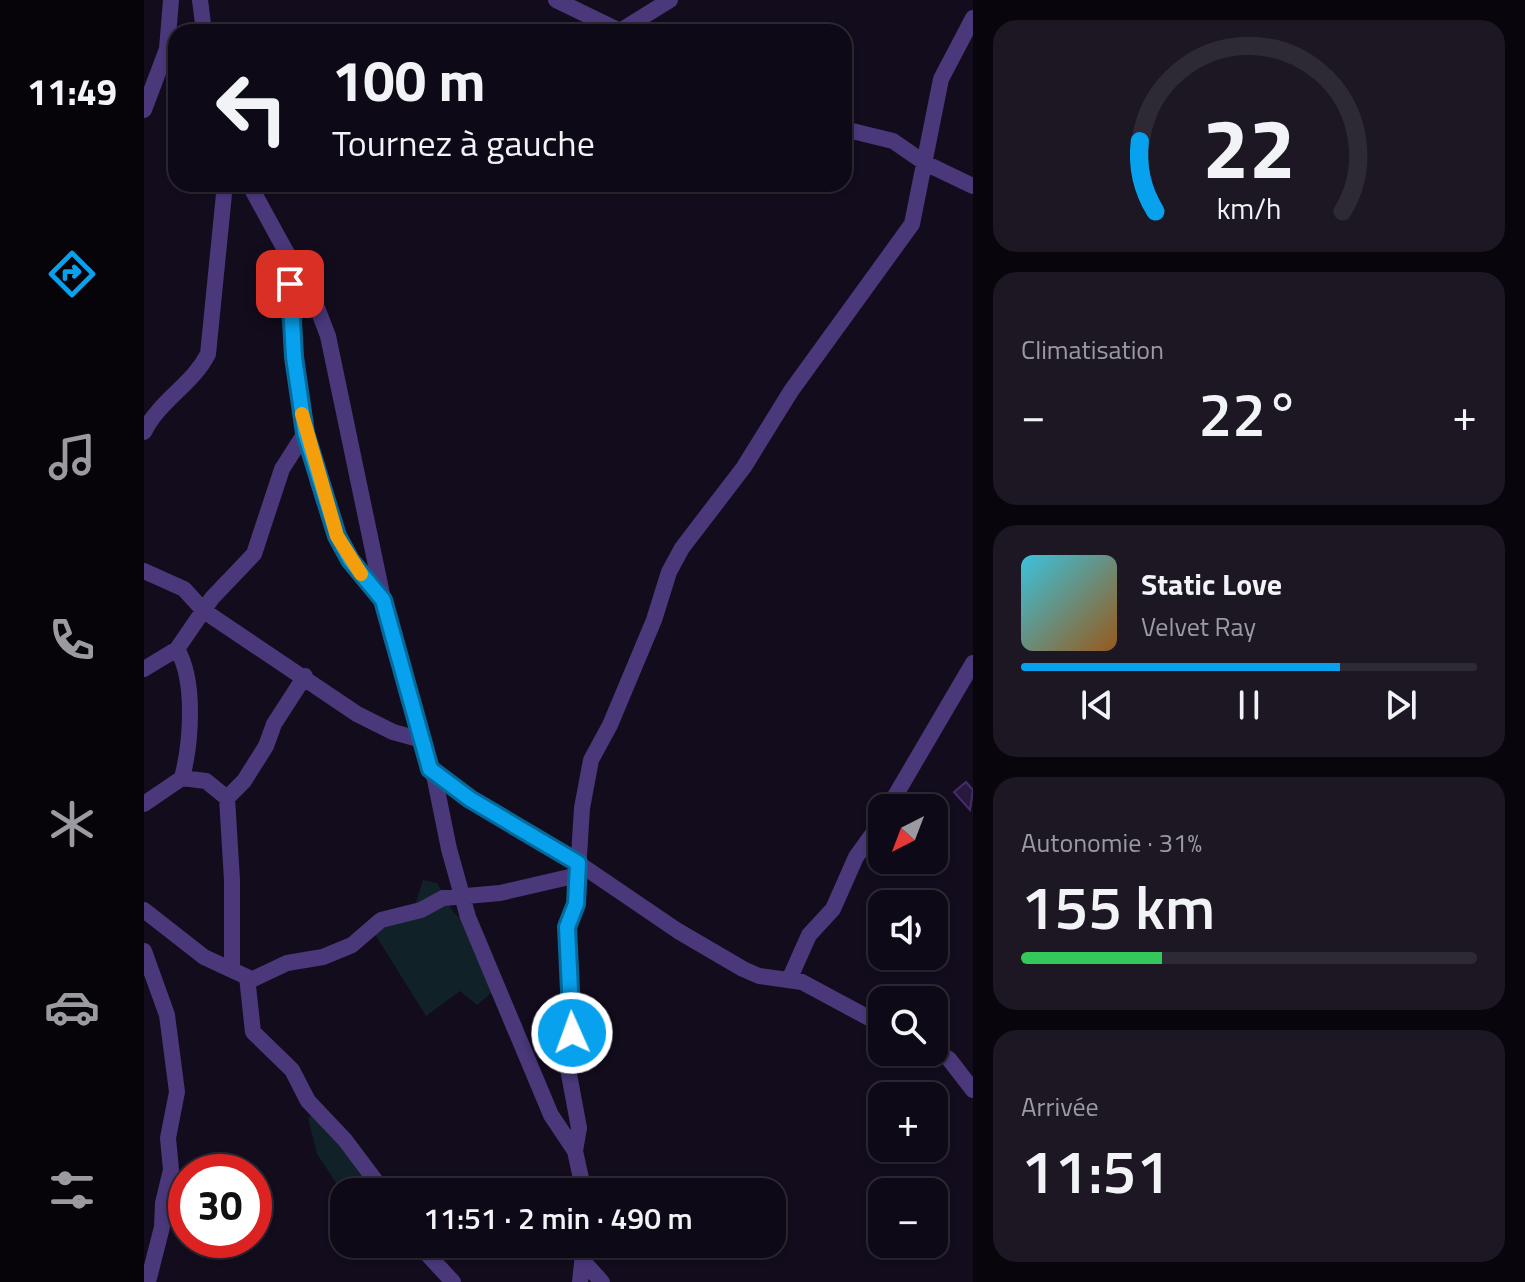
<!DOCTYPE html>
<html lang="fr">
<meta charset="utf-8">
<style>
:root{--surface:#0e0916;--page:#1c1723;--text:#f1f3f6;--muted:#9b9aa1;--line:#2e2a35;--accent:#07a1ed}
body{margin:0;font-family:"Titillium Web",sans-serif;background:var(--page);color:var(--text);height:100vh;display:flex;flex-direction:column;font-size:30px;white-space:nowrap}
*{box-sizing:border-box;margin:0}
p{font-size:26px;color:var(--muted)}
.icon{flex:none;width:44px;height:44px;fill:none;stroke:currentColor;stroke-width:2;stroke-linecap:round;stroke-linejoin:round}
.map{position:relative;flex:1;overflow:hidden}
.side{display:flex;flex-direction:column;gap:20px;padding:20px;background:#08050c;width:552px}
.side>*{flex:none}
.hud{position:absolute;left:24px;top:24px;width:684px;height:168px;border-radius:24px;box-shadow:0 2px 6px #0004,0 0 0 2px var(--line);background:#0e0916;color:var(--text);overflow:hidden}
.needle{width:52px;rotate:222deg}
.buttons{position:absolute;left:724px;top:794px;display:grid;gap:16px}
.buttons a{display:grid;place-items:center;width:80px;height:80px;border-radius:16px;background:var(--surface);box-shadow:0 2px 6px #0004,0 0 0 2px var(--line);font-size:40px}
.speed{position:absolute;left:24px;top:1154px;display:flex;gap:16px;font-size:40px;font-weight:700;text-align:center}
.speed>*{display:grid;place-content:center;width:104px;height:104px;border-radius:50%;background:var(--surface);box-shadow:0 2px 6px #0004,0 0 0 2px var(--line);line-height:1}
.speed .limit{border:12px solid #d22;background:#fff;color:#111}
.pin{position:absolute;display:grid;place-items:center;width:68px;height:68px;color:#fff;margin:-34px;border-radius:16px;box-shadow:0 4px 12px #0006}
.me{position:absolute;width:88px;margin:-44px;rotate:358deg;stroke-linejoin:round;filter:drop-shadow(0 0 6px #0008)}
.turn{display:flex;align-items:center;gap:28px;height:168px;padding:0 32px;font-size:36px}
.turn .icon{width:104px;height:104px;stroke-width:2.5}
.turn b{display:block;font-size:56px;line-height:68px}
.big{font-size:60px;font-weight:600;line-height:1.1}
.side .tile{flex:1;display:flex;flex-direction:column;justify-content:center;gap:12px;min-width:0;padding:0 28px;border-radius:24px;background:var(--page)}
.side .dial{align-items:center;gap:0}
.dial svg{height:208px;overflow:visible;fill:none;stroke:var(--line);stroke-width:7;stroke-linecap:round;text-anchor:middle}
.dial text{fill:var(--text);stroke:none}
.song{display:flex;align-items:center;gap:24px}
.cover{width:96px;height:96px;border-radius:12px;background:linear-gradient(135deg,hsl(190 70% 55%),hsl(30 70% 35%))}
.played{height:8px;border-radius:4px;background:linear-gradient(90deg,var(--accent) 70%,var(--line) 70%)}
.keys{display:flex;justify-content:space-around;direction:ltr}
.heat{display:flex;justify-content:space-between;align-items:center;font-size:44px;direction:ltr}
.charge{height:12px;border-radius:6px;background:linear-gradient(90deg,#34c759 31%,var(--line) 0)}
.trip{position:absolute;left:186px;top:1178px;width:456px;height:80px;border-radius:24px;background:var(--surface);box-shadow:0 2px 6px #0004,0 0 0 2px var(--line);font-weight:600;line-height:80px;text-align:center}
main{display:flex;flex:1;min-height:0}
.tabs{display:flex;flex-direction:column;width:144px;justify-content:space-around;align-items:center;background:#060409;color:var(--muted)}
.tabs .icon{width:56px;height:56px}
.tabs .active{color:var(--accent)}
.tabs b{font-size:36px;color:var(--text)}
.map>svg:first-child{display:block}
</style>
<main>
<nav class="tabs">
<b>11:49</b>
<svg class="icon active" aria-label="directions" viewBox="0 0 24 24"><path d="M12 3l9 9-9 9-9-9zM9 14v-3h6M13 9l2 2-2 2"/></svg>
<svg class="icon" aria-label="music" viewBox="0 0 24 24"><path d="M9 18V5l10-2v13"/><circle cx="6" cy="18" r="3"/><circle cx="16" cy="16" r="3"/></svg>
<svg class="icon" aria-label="phone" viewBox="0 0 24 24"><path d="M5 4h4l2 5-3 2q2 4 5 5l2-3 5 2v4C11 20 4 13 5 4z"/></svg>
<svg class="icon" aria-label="climate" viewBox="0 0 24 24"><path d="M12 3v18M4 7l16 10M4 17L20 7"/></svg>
<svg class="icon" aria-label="car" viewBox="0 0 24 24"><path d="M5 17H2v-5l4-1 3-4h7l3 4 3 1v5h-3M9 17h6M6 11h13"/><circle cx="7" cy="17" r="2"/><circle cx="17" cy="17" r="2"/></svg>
<svg class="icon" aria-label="filters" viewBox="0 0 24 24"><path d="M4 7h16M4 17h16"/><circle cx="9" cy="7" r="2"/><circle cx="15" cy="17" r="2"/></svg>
</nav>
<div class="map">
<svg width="829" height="1282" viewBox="0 0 829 1282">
<rect width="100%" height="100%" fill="#130c1d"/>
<path fill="#102227" d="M279,880L293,883L310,913L321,922L354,987L333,1005L316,991L282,1016L229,931L281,910L272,902Z
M173,1111L227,1173L199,1193L173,1154L164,1118Z"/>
<path fill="#29193e" stroke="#462c69" stroke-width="2" d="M822,782L829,790L826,810L810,792Z"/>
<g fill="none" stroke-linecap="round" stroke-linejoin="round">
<path stroke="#4a387b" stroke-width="16" d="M56,0L60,32
M412,0L478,32
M476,31L526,0
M0,110L23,49L27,0
M700,129L749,141L781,163L829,186
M105,184L174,310L184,336L247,637L291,780L305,849L324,917L407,1115L431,1151L440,1192
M145,267C150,358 157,451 193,536C203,559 220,577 235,596
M0,432C16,400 48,385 64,354L81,184
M0,571L40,589L60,611L213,714L249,732L278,740
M0,669L33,649
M287,770L326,799L434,863L534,931L599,969L615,976L658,982L738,1025
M38,778C47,743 52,681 33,649L68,598L110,554L138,469L161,433
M83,798L88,880V969
M0,804L38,778L62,781L83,798L100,781L122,746L130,724L161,676
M744,808L829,663
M0,910L60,957L103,977L109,1032L148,1070L164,1101L201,1140L240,1192
M0,951L23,1015L33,1092L24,1138L27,1170L19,1203L18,1227L4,1282
M645,980L665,935L689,909L712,857L738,821
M105,981L143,963L179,957L208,945L237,920L277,910L299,898L356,893L434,875
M790,1050L805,1059L829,1090
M431,1151L435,1128L422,1058L428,1033L423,927L432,904L438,808L447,760L466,725L510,620L525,572L538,548L600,467L647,391L768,224L797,79L829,18
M274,1244L309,1282
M439,1261L458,1282
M436,1282L440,1244"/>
</g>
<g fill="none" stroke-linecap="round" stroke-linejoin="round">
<g stroke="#05699a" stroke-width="20">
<path id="route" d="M146,284L150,357L161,433L193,536L206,560L239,600L286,769L326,799L434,863L432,904L423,927L428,1033"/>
</g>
<use href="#route" stroke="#07a1ed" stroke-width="14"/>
<path stroke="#f59e0b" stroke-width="14" d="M158,414L193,536L217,574"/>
</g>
</svg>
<div class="buttons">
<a><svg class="needle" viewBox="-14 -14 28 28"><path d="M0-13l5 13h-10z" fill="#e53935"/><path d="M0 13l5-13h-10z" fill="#9b9aa1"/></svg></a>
<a><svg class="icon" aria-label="sound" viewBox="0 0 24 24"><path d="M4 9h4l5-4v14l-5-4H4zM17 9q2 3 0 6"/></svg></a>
<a><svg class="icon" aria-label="search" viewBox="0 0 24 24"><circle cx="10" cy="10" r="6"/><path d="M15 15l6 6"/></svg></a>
<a>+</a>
<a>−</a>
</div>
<div class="speed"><div class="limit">30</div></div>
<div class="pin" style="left:146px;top:284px;background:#d93025"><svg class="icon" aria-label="arrive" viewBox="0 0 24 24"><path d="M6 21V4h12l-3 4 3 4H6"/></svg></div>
<svg class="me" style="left:428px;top:1033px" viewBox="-20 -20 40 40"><circle r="17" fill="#07a1ed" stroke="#fff" stroke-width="3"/><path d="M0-11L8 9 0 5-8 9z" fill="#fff"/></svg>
<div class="trip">11:51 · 2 min · 490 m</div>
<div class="hud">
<div class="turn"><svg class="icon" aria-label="left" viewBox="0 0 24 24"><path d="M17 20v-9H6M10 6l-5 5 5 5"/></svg><div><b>100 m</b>Tournez à gauche</div></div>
</div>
</div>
<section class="side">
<div class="tile dial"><svg viewBox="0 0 100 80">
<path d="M14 69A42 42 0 1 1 86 69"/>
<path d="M14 69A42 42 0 0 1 8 42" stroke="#07a1ed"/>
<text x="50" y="56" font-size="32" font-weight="700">22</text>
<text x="50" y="72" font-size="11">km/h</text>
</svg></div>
<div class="tile"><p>Climatisation</p>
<div class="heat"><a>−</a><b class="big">22°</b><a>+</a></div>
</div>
<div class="tile">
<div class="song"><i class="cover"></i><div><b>Static Love</b><p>Velvet Ray</p></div></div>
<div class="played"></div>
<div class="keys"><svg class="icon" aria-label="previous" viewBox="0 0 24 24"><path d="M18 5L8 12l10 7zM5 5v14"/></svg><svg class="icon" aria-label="pause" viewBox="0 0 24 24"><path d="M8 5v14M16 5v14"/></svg><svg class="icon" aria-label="next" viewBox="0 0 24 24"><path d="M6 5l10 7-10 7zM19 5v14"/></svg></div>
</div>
<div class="tile"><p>Autonomie · 31%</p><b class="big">155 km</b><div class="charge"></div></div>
<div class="tile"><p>Arrivée</p><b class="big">11:51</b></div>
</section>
</main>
